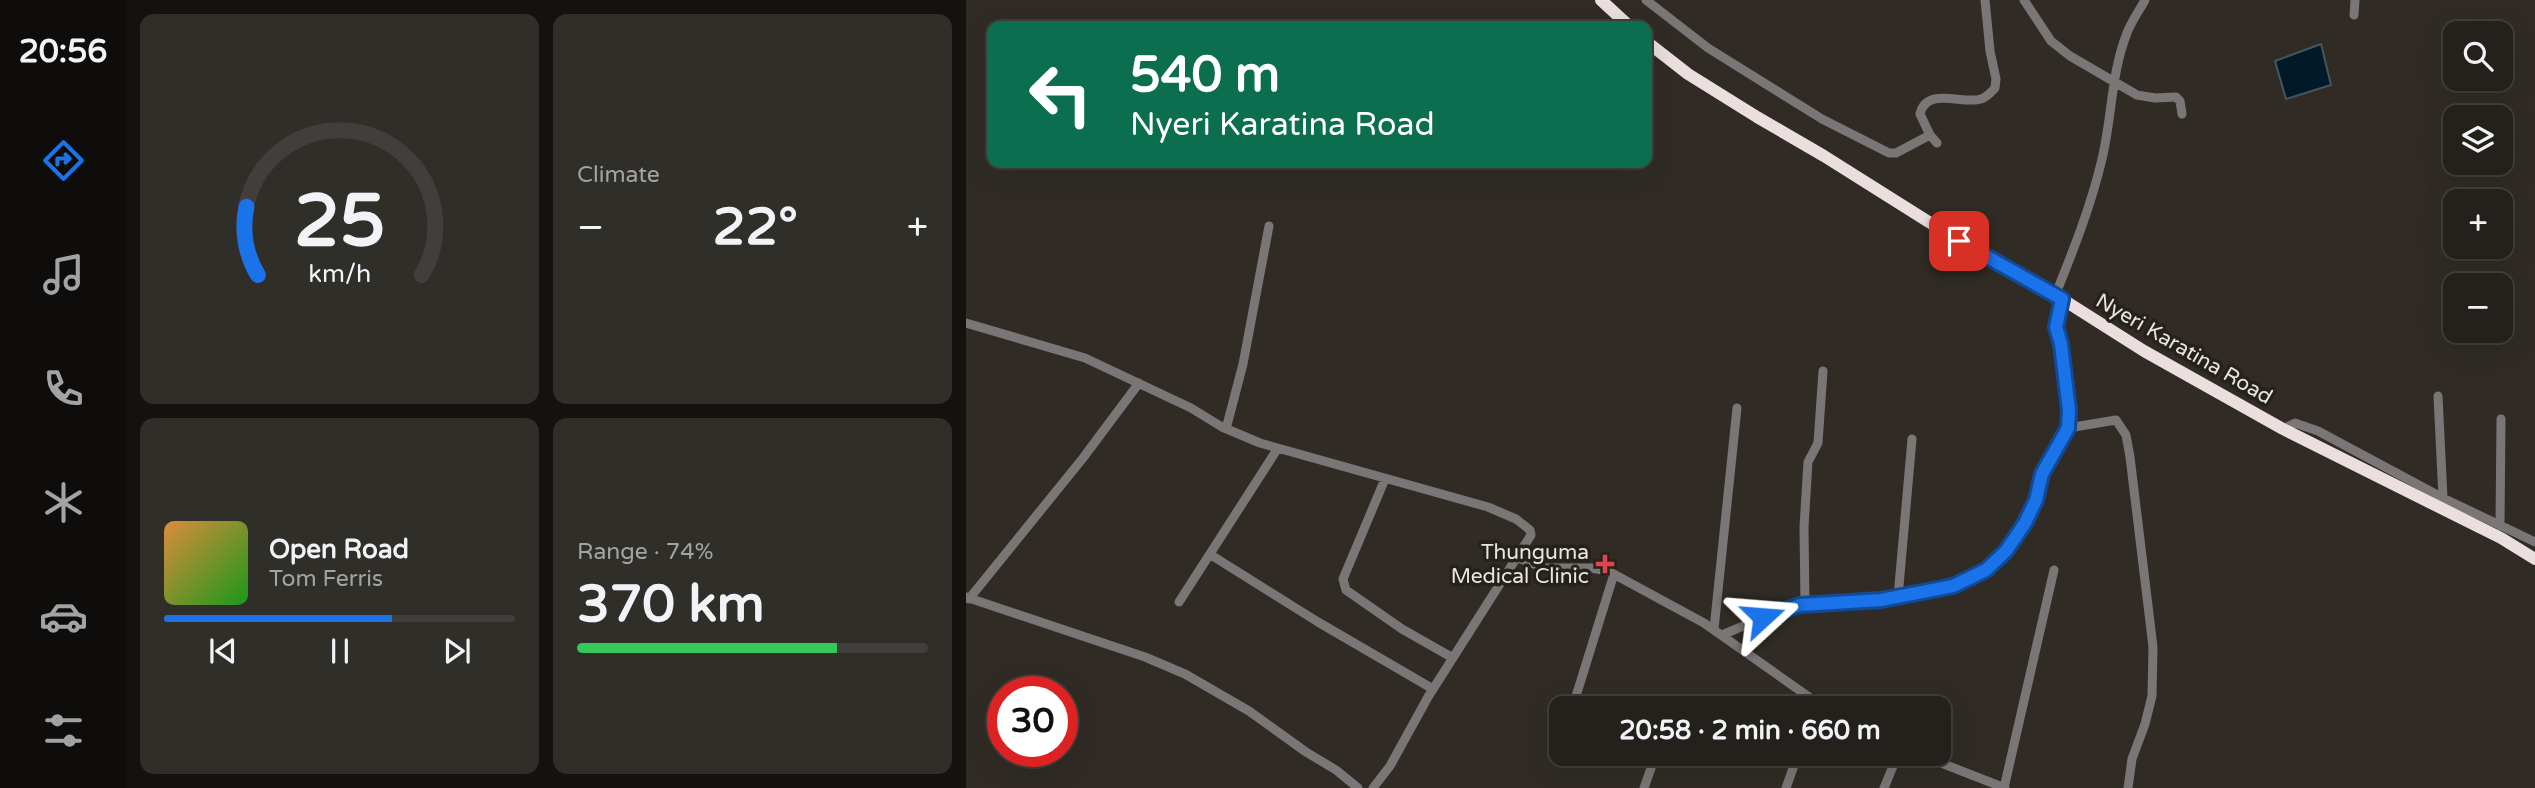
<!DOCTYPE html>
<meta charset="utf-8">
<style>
:root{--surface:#24211c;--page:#302e29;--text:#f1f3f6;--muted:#a3a3a3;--line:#413e3b;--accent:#1a73e8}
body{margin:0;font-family:"Varela Round",sans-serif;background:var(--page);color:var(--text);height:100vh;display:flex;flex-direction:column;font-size:26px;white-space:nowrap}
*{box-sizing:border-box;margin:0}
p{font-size:23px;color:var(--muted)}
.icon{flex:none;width:38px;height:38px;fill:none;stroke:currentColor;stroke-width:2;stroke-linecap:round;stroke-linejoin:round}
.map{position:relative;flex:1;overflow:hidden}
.side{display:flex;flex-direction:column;gap:14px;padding:14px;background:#14120f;width:840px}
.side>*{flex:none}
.hud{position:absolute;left:21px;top:21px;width:665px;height:147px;border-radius:14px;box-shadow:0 7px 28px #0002,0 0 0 2px var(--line);background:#0b6e4f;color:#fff;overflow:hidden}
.fabs{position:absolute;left:1477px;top:21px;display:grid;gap:14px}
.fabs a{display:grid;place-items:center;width:70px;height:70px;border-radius:14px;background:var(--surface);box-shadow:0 7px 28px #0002,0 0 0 2px var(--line);font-size:35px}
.speed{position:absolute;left:21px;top:676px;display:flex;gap:14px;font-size:35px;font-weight:700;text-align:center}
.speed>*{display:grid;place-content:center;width:91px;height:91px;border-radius:50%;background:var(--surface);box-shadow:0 7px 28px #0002,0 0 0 2px var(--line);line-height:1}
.speed .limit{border:10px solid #d22;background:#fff;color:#111}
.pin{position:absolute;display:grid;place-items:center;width:60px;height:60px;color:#fff;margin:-30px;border-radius:14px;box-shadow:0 4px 10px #0006}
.me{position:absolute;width:77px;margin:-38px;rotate:71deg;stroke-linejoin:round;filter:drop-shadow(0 0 5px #0008)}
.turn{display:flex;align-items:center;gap:24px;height:147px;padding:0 28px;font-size:32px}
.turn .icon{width:91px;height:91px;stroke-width:2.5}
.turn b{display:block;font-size:49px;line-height:60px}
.big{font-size:52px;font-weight:700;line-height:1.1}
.side .card{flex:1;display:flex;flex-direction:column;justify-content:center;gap:10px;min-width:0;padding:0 24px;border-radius:14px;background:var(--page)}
.side .dial{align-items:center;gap:0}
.dial svg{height:182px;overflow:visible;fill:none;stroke:var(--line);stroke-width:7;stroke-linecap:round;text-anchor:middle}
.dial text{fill:var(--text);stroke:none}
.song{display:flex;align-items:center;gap:21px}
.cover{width:84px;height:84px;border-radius:10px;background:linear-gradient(135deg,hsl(30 70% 55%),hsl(120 70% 35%))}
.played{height:7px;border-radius:4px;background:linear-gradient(90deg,var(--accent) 65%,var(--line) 65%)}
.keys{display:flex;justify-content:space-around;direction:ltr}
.heat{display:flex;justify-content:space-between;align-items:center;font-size:38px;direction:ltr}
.charge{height:10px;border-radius:5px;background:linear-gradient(90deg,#34c759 74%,var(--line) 0)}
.side .tiles{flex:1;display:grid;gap:14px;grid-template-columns:repeat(2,1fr)}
.trip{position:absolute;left:583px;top:696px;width:402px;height:70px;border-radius:14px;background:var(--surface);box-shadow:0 7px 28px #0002,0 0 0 2px var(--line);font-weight:700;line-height:70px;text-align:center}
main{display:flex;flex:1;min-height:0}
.tab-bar{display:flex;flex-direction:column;width:126px;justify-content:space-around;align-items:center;background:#0e0d0b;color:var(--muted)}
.tab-bar .icon{width:49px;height:49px}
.tab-bar .on{color:var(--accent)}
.tab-bar b{font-size:32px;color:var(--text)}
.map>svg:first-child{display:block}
</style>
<main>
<nav class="tab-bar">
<b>20:56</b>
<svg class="icon on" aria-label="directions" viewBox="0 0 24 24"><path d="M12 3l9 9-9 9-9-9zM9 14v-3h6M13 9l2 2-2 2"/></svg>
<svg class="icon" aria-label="music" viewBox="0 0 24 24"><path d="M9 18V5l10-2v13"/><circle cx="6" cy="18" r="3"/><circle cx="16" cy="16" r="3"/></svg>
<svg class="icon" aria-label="phone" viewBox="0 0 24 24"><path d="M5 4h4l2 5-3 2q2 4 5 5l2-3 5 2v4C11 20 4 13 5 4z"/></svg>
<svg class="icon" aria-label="climate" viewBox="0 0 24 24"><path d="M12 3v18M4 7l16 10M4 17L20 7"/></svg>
<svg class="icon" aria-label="car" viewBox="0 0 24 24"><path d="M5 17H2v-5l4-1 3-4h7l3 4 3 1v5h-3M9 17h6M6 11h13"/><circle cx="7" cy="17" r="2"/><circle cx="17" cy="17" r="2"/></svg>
<svg class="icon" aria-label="filters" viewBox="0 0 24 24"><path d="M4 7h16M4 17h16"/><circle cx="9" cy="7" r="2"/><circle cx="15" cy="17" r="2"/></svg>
</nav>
<section class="side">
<div class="tiles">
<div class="card dial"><svg viewBox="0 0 100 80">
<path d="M14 69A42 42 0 1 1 86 69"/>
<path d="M14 69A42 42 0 0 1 9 39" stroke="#1a73e8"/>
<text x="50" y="56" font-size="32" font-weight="700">25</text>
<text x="50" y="72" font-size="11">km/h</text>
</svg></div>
<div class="card"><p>Climate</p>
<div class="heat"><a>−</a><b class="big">22°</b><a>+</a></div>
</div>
<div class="card">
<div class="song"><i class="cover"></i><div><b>Open Road</b><p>Tom Ferris</p></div></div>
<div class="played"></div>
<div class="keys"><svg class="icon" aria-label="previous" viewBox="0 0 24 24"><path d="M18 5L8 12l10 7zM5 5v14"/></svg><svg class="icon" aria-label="pause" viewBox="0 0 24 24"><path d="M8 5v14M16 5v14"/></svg><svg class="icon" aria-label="next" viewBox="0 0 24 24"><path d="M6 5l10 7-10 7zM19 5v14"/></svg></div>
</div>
<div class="card"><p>Range · 74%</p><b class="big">370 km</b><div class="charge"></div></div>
</div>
</section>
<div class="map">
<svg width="1569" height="788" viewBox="0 0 1569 788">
<rect width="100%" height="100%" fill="#302c25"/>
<path fill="#011928" stroke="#46565f" stroke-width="2" d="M1355,44L1365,85L1320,99L1309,61Z"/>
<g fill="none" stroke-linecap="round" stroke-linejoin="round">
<path stroke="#7b7676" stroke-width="9" d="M680,0L742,48L856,119L923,153H930L964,135
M1058,0L1085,41L1104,56L1171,95L1189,98L1210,97L1214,101L1216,114
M1388,15L1389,0
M971,143L964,135L954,114C960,86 997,105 1015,99C1021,97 1025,92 1029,88L1030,79L1024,51L1019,0
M1089,296C1107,251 1125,206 1136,159C1146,118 1145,73 1161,33C1165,22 1173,11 1179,0
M0,323L119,358L225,408L256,427L294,443L522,507L550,519L564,530L565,535L462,697L424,766L407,788
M1472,396L1477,498
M1102,428L1150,420L1160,435L1164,457L1187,647L1186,696L1179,724L1166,759L1162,788
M260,429L277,364L303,226
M1317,429L1329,423L1352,431L1477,498L1569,542
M419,479L377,579L380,590L436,629L487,658
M1534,526L1535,419
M245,555L352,622L467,689
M550,557L578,568H625L642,571L738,623L860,709
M0,597L179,657L219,674L283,711L340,752L370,770L392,788
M932,597L946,439
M3,599L117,458L173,383
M213,602L312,448
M839,605L838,527L842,462L852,443L857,371
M748,629L771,408
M756,635L817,609L834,605L915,600L987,586L1020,570L1031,560L1059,523L1070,500L1076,473L1102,428L1103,411L1095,344L1090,327L1096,299
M606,709L648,574
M952,754L1039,788
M678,788L690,754
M820,788L832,754
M918,788L932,754
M1038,788L1088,570"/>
<path stroke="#eadede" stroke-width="12" d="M635,0L663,26
M681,42L722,74L791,117L858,156L993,241L1096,299L1178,351L1317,429L1535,538L1569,559"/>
</g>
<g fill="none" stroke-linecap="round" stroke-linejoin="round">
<g stroke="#114b97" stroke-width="18">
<path id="route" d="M797,617L834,605L915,600L987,586L1020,570L1040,551L1059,523L1070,500L1076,474L1102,428L1103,411L1095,344L1090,327L1096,299L993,241"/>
</g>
<use href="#route" stroke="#1a73e8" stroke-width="12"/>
</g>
<path fill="#e0444e" stroke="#26221b" stroke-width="2.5" d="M635.5 553.5h7v7h7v7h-7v7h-7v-7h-7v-7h7z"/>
<g text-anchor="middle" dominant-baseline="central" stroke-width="7" stroke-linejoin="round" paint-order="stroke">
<g font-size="21" fill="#e8e5e0" stroke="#26221b">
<text transform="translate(1218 349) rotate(30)">Nyeri Karatina Road</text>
</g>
<g font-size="21" fill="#e8e5e0" stroke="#26221b" text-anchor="end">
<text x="623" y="552">Thunguma<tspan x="623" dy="24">Medical Clinic</tspan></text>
</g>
</g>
</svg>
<div class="fabs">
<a><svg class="icon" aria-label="search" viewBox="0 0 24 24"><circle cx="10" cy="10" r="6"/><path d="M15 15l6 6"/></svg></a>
<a><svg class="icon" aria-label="layers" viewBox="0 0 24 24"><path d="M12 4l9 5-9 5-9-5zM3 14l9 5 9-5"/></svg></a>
<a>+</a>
<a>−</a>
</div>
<div class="speed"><div class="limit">30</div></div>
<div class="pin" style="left:993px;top:241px;background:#d93025"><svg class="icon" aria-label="arrive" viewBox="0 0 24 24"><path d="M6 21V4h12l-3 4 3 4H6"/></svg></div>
<svg class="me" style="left:797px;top:617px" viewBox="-20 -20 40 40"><path d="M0-17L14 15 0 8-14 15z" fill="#1a73e8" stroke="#fff" stroke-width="4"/></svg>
<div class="trip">20:58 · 2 min · 660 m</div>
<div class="hud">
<div class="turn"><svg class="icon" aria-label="left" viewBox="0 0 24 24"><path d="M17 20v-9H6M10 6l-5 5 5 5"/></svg><div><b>540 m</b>Nyeri Karatina Road</div></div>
</div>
</div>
</main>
